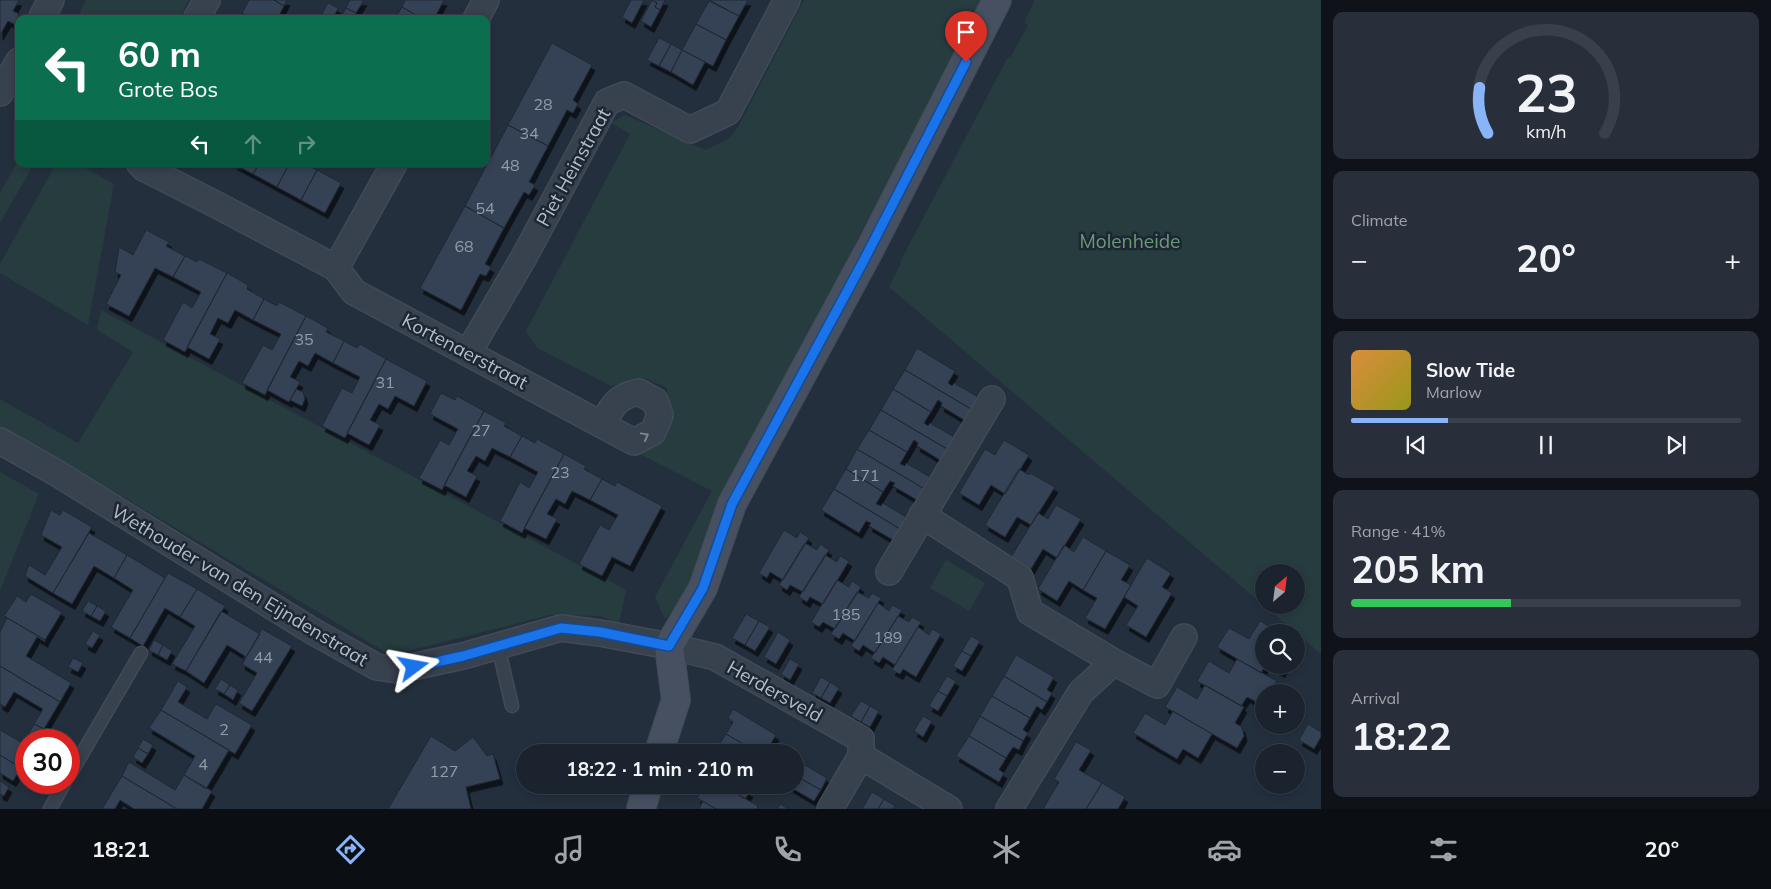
<!DOCTYPE html>
<meta charset="utf-8">
<style>
:root{--surface:#1b232e;--page:#282f3a;--text:#f1f3f6;--muted:#a0a4aa;--line:#39404a;--accent:#8ab4f8}
body{margin:0;font-family:Mulish,sans-serif;background:var(--page);color:var(--text);height:100vh;display:flex;flex-direction:column;font-size:19px;white-space:nowrap}
*{box-sizing:border-box;margin:0}
p{font-size:16px;color:var(--muted)}
.icon{flex:none;width:28px;height:28px;fill:none;stroke:currentColor;stroke-width:2;stroke-linecap:round;stroke-linejoin:round}
.map{position:relative;flex:1;overflow:hidden}
.details{display:flex;flex-direction:column;gap:12px;padding:12px;background:#0f1319;width:450px}
.details>*{flex:none}
.guide{position:absolute;left:15px;top:15px;width:475px;height:152px;border-radius:10px;box-shadow:0 2px 8px #0003,0 0 0 1px var(--line);background:#0b6e4f;color:#fff;overflow:hidden}
.needle{width:32px;rotate:28deg}
.controls{position:absolute;left:1255px;top:564px;display:grid;gap:10px}
.controls a{display:grid;place-items:center;width:50px;height:50px;border-radius:50%;background:var(--surface);box-shadow:0 2px 8px #0003,0 0 0 1px var(--line);font-size:25px}
.speed{position:absolute;left:15px;top:729px;display:flex;gap:10px;font-size:25px;font-weight:700;text-align:center}
.speed>*{display:grid;place-content:center;width:65px;height:65px;border-radius:50%;background:var(--surface);box-shadow:0 2px 8px #0003,0 0 0 1px var(--line);line-height:1}
.speed .limit{border:8px solid #d22;background:#fff;color:#111}
.pin{position:absolute;display:grid;place-items:center;width:42px;height:42px;color:#fff;margin:-51px -21px;border-radius:50% 50% 50% 0;rotate:-45deg;box-shadow:0 0 5px #0007}
.pin .icon{rotate:45deg}
.me{position:absolute;width:55px;margin:-28px;rotate:77deg;stroke-linejoin:round;filter:drop-shadow(0 0 4px #0008)}
.turn{display:flex;align-items:center;gap:18px;height:105px;padding:0 20px;font-size:22px}
.turn .icon{width:65px;height:65px;stroke-width:2.5}
.turn b{display:block;font-size:35px;line-height:42px}
.lanes{display:flex;align-items:center;height:48px;padding:0 20px;background:#0003;justify-content:center;gap:25px;direction:ltr}
.lanes .off{opacity:.35}
.big{font-size:38px;font-weight:700;line-height:1.1}
.details .widget{flex:1;display:flex;flex-direction:column;justify-content:center;gap:8px;min-width:0;padding:0 18px;border-radius:10px;background:var(--page)}
.details .dial{align-items:center;gap:0}
.dial svg{height:130px;overflow:visible;fill:none;stroke:var(--line);stroke-width:7;stroke-linecap:round;text-anchor:middle}
.dial text{fill:var(--text);stroke:none}
.song{display:flex;align-items:center;gap:15px}
.cover{width:60px;height:60px;border-radius:8px;background:linear-gradient(135deg,hsl(30 70% 55%),hsl(60 70% 35%))}
.played{height:5px;border-radius:2px;background:linear-gradient(90deg,var(--accent) 25%,var(--line) 25%)}
.keys{display:flex;justify-content:space-around;direction:ltr}
.heat{display:flex;justify-content:space-between;align-items:center;font-size:28px;direction:ltr}
.charge{height:8px;border-radius:4px;background:linear-gradient(90deg,#34c759 41%,var(--line) 0)}
.trip{position:absolute;left:516px;top:744px;width:288px;height:50px;border-radius:25px;background:var(--surface);box-shadow:0 2px 8px #0003,0 0 0 1px var(--line);font-weight:700;line-height:50px;text-align:center}
.dock{display:flex;height:80px;justify-content:space-around;align-items:center;background:#0b0e12;color:var(--muted)}
.dock .icon{width:35px;height:35px}
.dock .current{color:var(--accent)}
.dock b{font-size:22px;color:var(--text)}
main{display:flex;flex:1;min-height:0}
.map>svg:first-child{display:block}
</style>
<main>
<div class="map">
<svg width="1321" height="809" viewBox="0 0 1321 809">
<defs>
<filter id="shadow"><feDropShadow dx="3" dy="5.5" stdDeviation="0" flood-color="#0009"/></filter>
</defs>
<rect width="100%" height="100%" fill="#242f3e"/>
<path fill="#263c3f" fill-rule="evenodd" d="M86,0H189L179,19H77Z
M804,0H981C946,80 902,154 862,231C800,351 744,473 686,595L665,619L655,597L712,491L638,453L666,436L673,413L666,387L644,378L611,386L537,348L526,331L630,134L611,123L625,115L706,150L728,139L738,127Z
M1035,0H1321V654L889,287L901,263L900,262L1008,57L1010,58L1028,25L1024,23ZM1296,572V605H1264V572Z
M19,159V164H34L0,223V193Z
M56,164H78L114,184L88,325L0,273V264Z
M101,310L626,590L619,624L601,616L550,615L408,651L389,654L89,477L80,479L0,430V399L78,443L133,352L97,330Z
M0,472L39,494L0,591Z
M946,560L985,583L969,611L930,588Z"/>
<path fill="#364354" stroke="#1f2835" filter="url(#shadow)" d="M0,0H19L13,11L19,14L14,24L8,21L0,35Z
M249,0H274L284,6L277,19H252L242,13Z
M274,0H287L284,6Z
M350,0H364L356,13L346,8Z
M405,0H444L434,19H423L402,7Z
M631,0H644L632,23L622,17Z
M652,0L657,3L655,7L660,10L651,27L641,21Z
M652,0H665L660,10L655,7L657,3Z
M709,0H748L739,16Z
M709,1L739,16L726,40L696,24Z
M328,3L338,8L333,19H319Z
M402,7L423,19H395Z
M346,8L356,13L354,19H340Z
M242,13L252,19H239Z
M696,24L726,40L713,66L682,50Z
M659,38L671,44L659,66L647,60Z
M552,43L592,65L573,100L578,104L573,113L567,110L548,146L508,125Z
M671,44L682,50L671,72L659,66Z
M682,50L705,62L693,85L671,72Z
M508,125L548,146L529,182L535,185L529,195L524,192L504,228L465,206Z
M234,164H259L253,174Z
M259,164H289L277,187L253,174Z
M289,164H306L317,170L301,200L277,187Z
M317,170L341,183L325,213L301,200Z
M465,206L504,228L485,264L491,267L486,276L480,274L461,310L420,288Z
M146,230L169,242L166,246L185,256L173,277L155,268L129,316L106,304L121,275L115,272L119,247L133,255Z
M185,256L197,262L199,259L227,273L185,352L163,340L183,302L192,308L201,292L173,277Z
M227,273L248,285L247,289L264,299L253,320L235,310L228,323L218,318L210,334L220,339L209,359L187,347Z
M264,299L277,306L279,302L306,316L265,395L242,383L263,345L272,350L281,334L253,320Z
M306,316L328,328L326,332L344,341L333,363L315,353L308,366L299,361L290,377L300,382L289,402L267,390Z
M344,341L357,348L360,344L386,359L345,438L322,426L342,388L352,393L360,377L333,363Z
M917,348L955,371L948,383L952,386L954,383L978,397L971,409L905,370Z
M386,359L427,381L414,406L395,396L388,409L379,404L370,420L380,425L369,445L347,433Z
M905,370L971,409L964,420L941,406L942,403L938,400L931,412L893,389Z
M296,389L303,392L305,399L302,406L290,400Z
M893,389L931,412L924,423L928,426L930,423L954,437L947,449L881,410Z
M441,393L455,400L457,396L484,411L442,490L419,478L440,440L449,445L458,429L430,414Z
M881,410L947,449L940,460L917,446L918,443L914,440L907,452L869,430Z
M484,411L506,423L504,426L522,436L510,457L492,448L485,461L476,456L467,471L477,476L466,497L444,485Z
M869,430L907,452L900,464L905,466L906,463L930,477L923,488L857,449Z
M522,436L535,443L537,439L564,454L522,533L500,521L520,482L529,488L538,472L510,457Z
M1004,440L1029,455L1005,494L991,485L979,505L959,493L985,449L995,455Z
M857,449L923,488L917,500L893,486L895,483L890,481L883,492L846,469Z
M564,454L586,466L584,469L602,479L590,500L572,491L565,504L556,499L547,514L557,519L546,539L524,528Z
M846,469L883,492L876,504L881,506L883,503L906,517L900,529L834,489Z
M1019,469L1029,475L1030,473L1055,487L1031,525L1017,517L1005,537L985,525Z
M602,479L615,486L617,482L662,506L630,566L612,557L602,576L579,564L600,525L609,530L618,515L590,500Z
M834,489L900,529L893,540L869,526L871,523L866,521L859,533L821,510Z
M1056,505L1081,519L1057,558L1043,549L1031,569L1011,557L1038,513L1048,519Z
M51,510L60,515L63,510L92,527L53,593L25,576L29,565L45,575L62,547L41,535Z
M784,530L797,538L800,532L809,538L783,580L770,572L767,578L759,573Z
M89,533L127,555L114,578L94,566L72,604L53,593Z
M1083,537L1106,551L1083,590L1069,581L1057,601L1038,589L1064,545L1074,552Z
M805,543L817,550L820,544L829,550L803,592L790,585L787,590L779,585Z
M1106,551L1130,565L1121,580L1131,585L1105,629L1085,618L1097,598L1083,590Z
M127,555L165,578L130,638L111,627L133,590L114,578Z
M825,555L837,562L840,556L849,561L823,604L810,597L807,602L799,597Z
M1147,558L1171,573L1162,587L1172,593L1146,637L1126,625L1138,606L1124,597Z
M168,573L197,589L180,617L165,608L143,646L130,638Z
M837,580L849,587L852,581L861,587L835,629L823,622L819,627L811,622Z
M197,589L225,606L186,671L172,664L195,626L180,617Z
M857,592L869,598L872,593L881,598L855,641L843,633L839,639L831,634Z
M31,594L62,612L45,640L4,616L17,596L26,602Z
M88,601L97,606L91,616L82,611Z
M878,603L889,611L892,605L902,610L875,653L863,645L859,651L851,646Z
M97,606L106,611L100,621L91,616Z
M221,611L260,634L242,664L245,656L227,645L204,683L186,671Z
M746,614L759,621L745,645L732,638Z
M4,616L45,640V642L37,637L26,656L71,683L60,702L0,666V632L7,618Z
M898,616L909,622L912,617L921,622L895,665L883,657L879,663L871,658Z
M759,621L770,627L755,651L745,645Z
M1260,621L1279,632H1264V665H1266L1261,673L1217,647L1229,628L1249,639Z
M918,627L929,635L932,629L941,634L916,677L903,669L900,674L892,670Z
M262,629L292,646L252,711L239,703L257,673L242,664Z
M93,631L100,635L92,648L85,644Z
M778,632L790,640L776,664L764,657Z
M971,636L980,641L971,656L962,651Z
M154,640L163,645L158,655L149,650Z
M163,645L172,651L167,660L158,655Z
M962,651L971,656L962,671L953,666Z
M1016,655L1054,677L1047,690L1052,693L1047,702L1004,676Z
M73,658L83,663L78,672L68,667Z
M790,659L799,664L790,680L781,674Z
M1237,659L1277,681L1270,692H1264V702L1262,705L1247,697L1241,706L1197,681L1209,661L1229,673Z
M1270,665H1286L1282,672Z
M0,666L60,702L44,729L34,724L43,709L14,692L5,707L0,704Z
M947,676L956,681L947,696L938,691Z
M1004,676L1047,702L1042,710L1037,706L1030,718L992,696Z
M821,677L830,682L821,698L812,693Z
M221,679L230,685L224,694L215,689Z
M178,681L187,687L178,702L207,719L216,704L252,725L235,754L161,710Z
M830,682L839,688L830,703L821,698Z
M230,685L238,690L233,700L224,694Z
M1205,685L1244,707L1235,723L1242,727L1244,736L1237,748L1165,707L1177,687L1197,699Z
M938,691L947,696L938,711L929,706Z
M992,696L1030,718L1023,730L1028,733L1023,741L980,716Z
M861,701L870,706L861,722L851,716Z
M870,706L879,711L870,727L861,722Z
M733,709L776,735L768,748L773,752H757L726,734L733,722L728,718Z
M161,710L229,750L206,789L184,775L195,756L149,728Z
M1173,711L1212,734L1198,758L1183,749L1177,759L1133,733L1145,713L1165,725Z
M923,716L932,721L923,737L914,731Z
M980,716L1023,741L1019,750L1013,747L1006,758L969,736Z
M34,724L44,729L38,738L29,733Z
M1308,724L1321,732V737L1314,749L1299,740Z
M0,730L26,745V759L21,768L0,755Z
M726,734L757,752H712L709,750L714,742L719,745Z
M431,736L455,751L473,737L487,756L493,754L500,779L466,787L471,809H388Z
M969,736L1006,758L999,770L1004,773L999,782L956,756Z
M143,739L153,745L148,754L138,748Z
M1076,742L1091,750L1079,770L1102,783L1086,809H1043L1059,782L1054,779Z
M138,748L148,754L142,763L133,757Z
M0,755L21,768L13,781L0,773Z
M129,762L175,790L184,775L212,791L202,809H177L122,776Z
M803,764L827,778L821,790L796,776Z
M122,776L177,809H134L120,800L115,809H102Z
M796,776L821,790L814,801L790,787L791,785H795Z
M0,781L9,787L4,796L0,794Z
M1102,783L1125,797L1118,809H1086Z
M713,785H722L758,806L757,809H716L697,798L703,790L708,793Z
M722,785H746L744,788L750,792L745,799Z
M872,792L884,799L878,809H862Z
M884,799L895,806L893,809H878Z
M703,801L716,809H699Z
M780,804L789,809H777Z"/>
<g fill="none" stroke-linecap="round" stroke-linejoin="round">
<g stroke="#414a57" stroke-width="15">
<path id="lane" d="M498,646L512,706
M69,776L141,653
M50,809L65,782"/>
</g>
<g stroke="#414a57" stroke-width="28">
<path id="street" d="M41,19L51,0
M196,19L207,0
M476,19L486,0
M0,93L19,61
M140,164L144,168L217,205L336,268L394,164
M336,268L354,292L634,442L653,432L660,415L655,401L639,392C616,397 613,405 602,425
M468,353L524,257L607,102L624,95L690,130L728,112L787,0
M0,441L55,472L314,632L377,667L398,670L463,656L561,628L600,633L669,646L715,657L861,739V756L830,809
M922,515L1020,578L1030,612L1114,662L1157,685L1184,637
M889,572L992,399
M861,756L949,809
M1009,809L1081,692L1114,662"/>
</g>
<g stroke="#414a57" stroke-width="30">
<path id="secondary" d="M659,752L676,700L669,646L703,588L732,504L871,247L997,0
M641,809L648,785"/>
</g>
<use href="#lane" stroke="#38414e" stroke-width="12"/>
<use href="#street" stroke="#38414e" stroke-width="25"/>
<use href="#secondary" stroke="#465061" stroke-width="28"/>
</g>
<defs><path id="oneway-chevron" d="M-2-3.5L2.5 0L-2 3.5" fill="none" stroke-width="1.6" stroke-linecap="round" stroke-linejoin="round" transform="scale(1.25)"/></defs>
<use stroke="#7c8592" href="#oneway-chevron" transform="translate(645 436) rotate(-29)"/>
<g fill="none" stroke-linecap="round" stroke-linejoin="round">
<g stroke="#114b97" stroke-width="12">
<path id="route" d="M414,667L463,656L561,628L600,632L669,646L703,588L732,504L863,262L966,62"/>
</g>
<use href="#route" stroke="#1a73e8" stroke-width="9"/>
</g>
<g text-anchor="middle" dominant-baseline="central" stroke-width="5" stroke-linejoin="round" paint-order="stroke">
<g font-size="16" fill="#929caa">
<text x="543" y="104">28</text>
<text x="529" y="133">34</text>
<text x="510" y="165">48</text>
<text x="485" y="208">54</text>
<text x="464" y="246">68</text>
<text x="304" y="339">35</text>
<text x="385" y="382">31</text>
<text x="481" y="430">27</text>
<text x="560" y="472">23</text>
<text x="865" y="475">171</text>
<text x="846" y="614">185</text>
<text x="888" y="637">189</text>
<text x="263" y="657">44</text>
<text x="224" y="729">2</text>
<text x="203" y="764">4</text>
<text x="444" y="771">127</text>
</g>
<g font-size="19" fill="#b4bcc9" stroke="#1d2633">
<text transform="translate(573 167) rotate(-61)">Piet Heinstraat</text>
<text transform="translate(465 351) rotate(28)">Kortenaerstraat</text>
<text transform="translate(240 585) rotate(31)">Wethouder van den Eijndenstraat</text>
<text transform="translate(775 691) rotate(29)">Herdersveld</text>
</g>
<g font-size="19" fill="#6b9a76" stroke="#1d2633">
<text x="1130" y="241">Molenheide</text>
</g>
</g>
</svg>
<div class="controls">
<a><svg class="needle" viewBox="-14 -14 28 28"><path d="M0-13l5 13h-10z" fill="#e53935"/><path d="M0 13l5-13h-10z" fill="#a0a4aa"/></svg></a>
<a><svg class="icon" aria-label="search" viewBox="0 0 24 24"><circle cx="10" cy="10" r="6"/><path d="M15 15l6 6"/></svg></a>
<a>+</a>
<a>−</a>
</div>
<div class="speed"><div class="limit">30</div></div>
<div class="pin" style="left:966px;top:62px;background:#d93025"><svg class="icon" aria-label="arrive" viewBox="0 0 24 24"><path d="M6 21V4h12l-3 4 3 4H6"/></svg></div>
<svg class="me" style="left:414px;top:667px" viewBox="-20 -20 40 40"><path d="M0-17L14 15 0 8-14 15z" fill="#1a73e8" stroke="#fff" stroke-width="4"/></svg>
<div class="trip">18:22 · 1 min · 210 m</div>
<div class="guide">
<div class="turn"><svg class="icon" aria-label="left" viewBox="0 0 24 24"><path d="M17 20v-9H6M10 6l-5 5 5 5"/></svg><div><b>60 m</b>Grote Bos</div></div>
<div class="lanes"><svg class="icon" aria-label="left" viewBox="0 0 24 24"><path d="M17 20v-9H6M10 6l-5 5 5 5"/></svg><svg class="icon off" aria-label="ahead" viewBox="0 0 24 24"><path d="M12 20V5M6 11l6-6 6 6"/></svg><svg class="icon off" aria-label="right" viewBox="0 0 24 24"><path d="M7 20v-9h11M14 6l5 5-5 5"/></svg></div>
</div>
</div>
<section class="details">
<div class="widget dial"><svg viewBox="0 0 100 80">
<path d="M14 69A42 42 0 1 1 86 69"/>
<path d="M14 69A42 42 0 0 1 9 41" stroke="#8ab4f8"/>
<text x="50" y="56" font-size="32" font-weight="700">23</text>
<text x="50" y="72" font-size="11">km/h</text>
</svg></div>
<div class="widget"><p>Climate</p>
<div class="heat"><a>−</a><b class="big">20°</b><a>+</a></div>
</div>
<div class="widget">
<div class="song"><i class="cover"></i><div><b>Slow Tide</b><p>Marlow</p></div></div>
<div class="played"></div>
<div class="keys"><svg class="icon" aria-label="previous" viewBox="0 0 24 24"><path d="M18 5L8 12l10 7zM5 5v14"/></svg><svg class="icon" aria-label="pause" viewBox="0 0 24 24"><path d="M8 5v14M16 5v14"/></svg><svg class="icon" aria-label="next" viewBox="0 0 24 24"><path d="M6 5l10 7-10 7zM19 5v14"/></svg></div>
</div>
<div class="widget"><p>Range · 41%</p><b class="big">205 km</b><div class="charge"></div></div>
<div class="widget"><p>Arrival</p><b class="big">18:22</b></div>
</section>
</main>
<nav class="dock">
<b>18:21</b>
<svg class="icon current" aria-label="directions" viewBox="0 0 24 24"><path d="M12 3l9 9-9 9-9-9zM9 14v-3h6M13 9l2 2-2 2"/></svg>
<svg class="icon" aria-label="music" viewBox="0 0 24 24"><path d="M9 18V5l10-2v13"/><circle cx="6" cy="18" r="3"/><circle cx="16" cy="16" r="3"/></svg>
<svg class="icon" aria-label="phone" viewBox="0 0 24 24"><path d="M5 4h4l2 5-3 2q2 4 5 5l2-3 5 2v4C11 20 4 13 5 4z"/></svg>
<svg class="icon" aria-label="climate" viewBox="0 0 24 24"><path d="M12 3v18M4 7l16 10M4 17L20 7"/></svg>
<svg class="icon" aria-label="car" viewBox="0 0 24 24"><path d="M5 17H2v-5l4-1 3-4h7l3 4 3 1v5h-3M9 17h6M6 11h13"/><circle cx="7" cy="17" r="2"/><circle cx="17" cy="17" r="2"/></svg>
<svg class="icon" aria-label="filters" viewBox="0 0 24 24"><path d="M4 7h16M4 17h16"/><circle cx="9" cy="7" r="2"/><circle cx="15" cy="17" r="2"/></svg>
<b>20°</b>
</nav>
